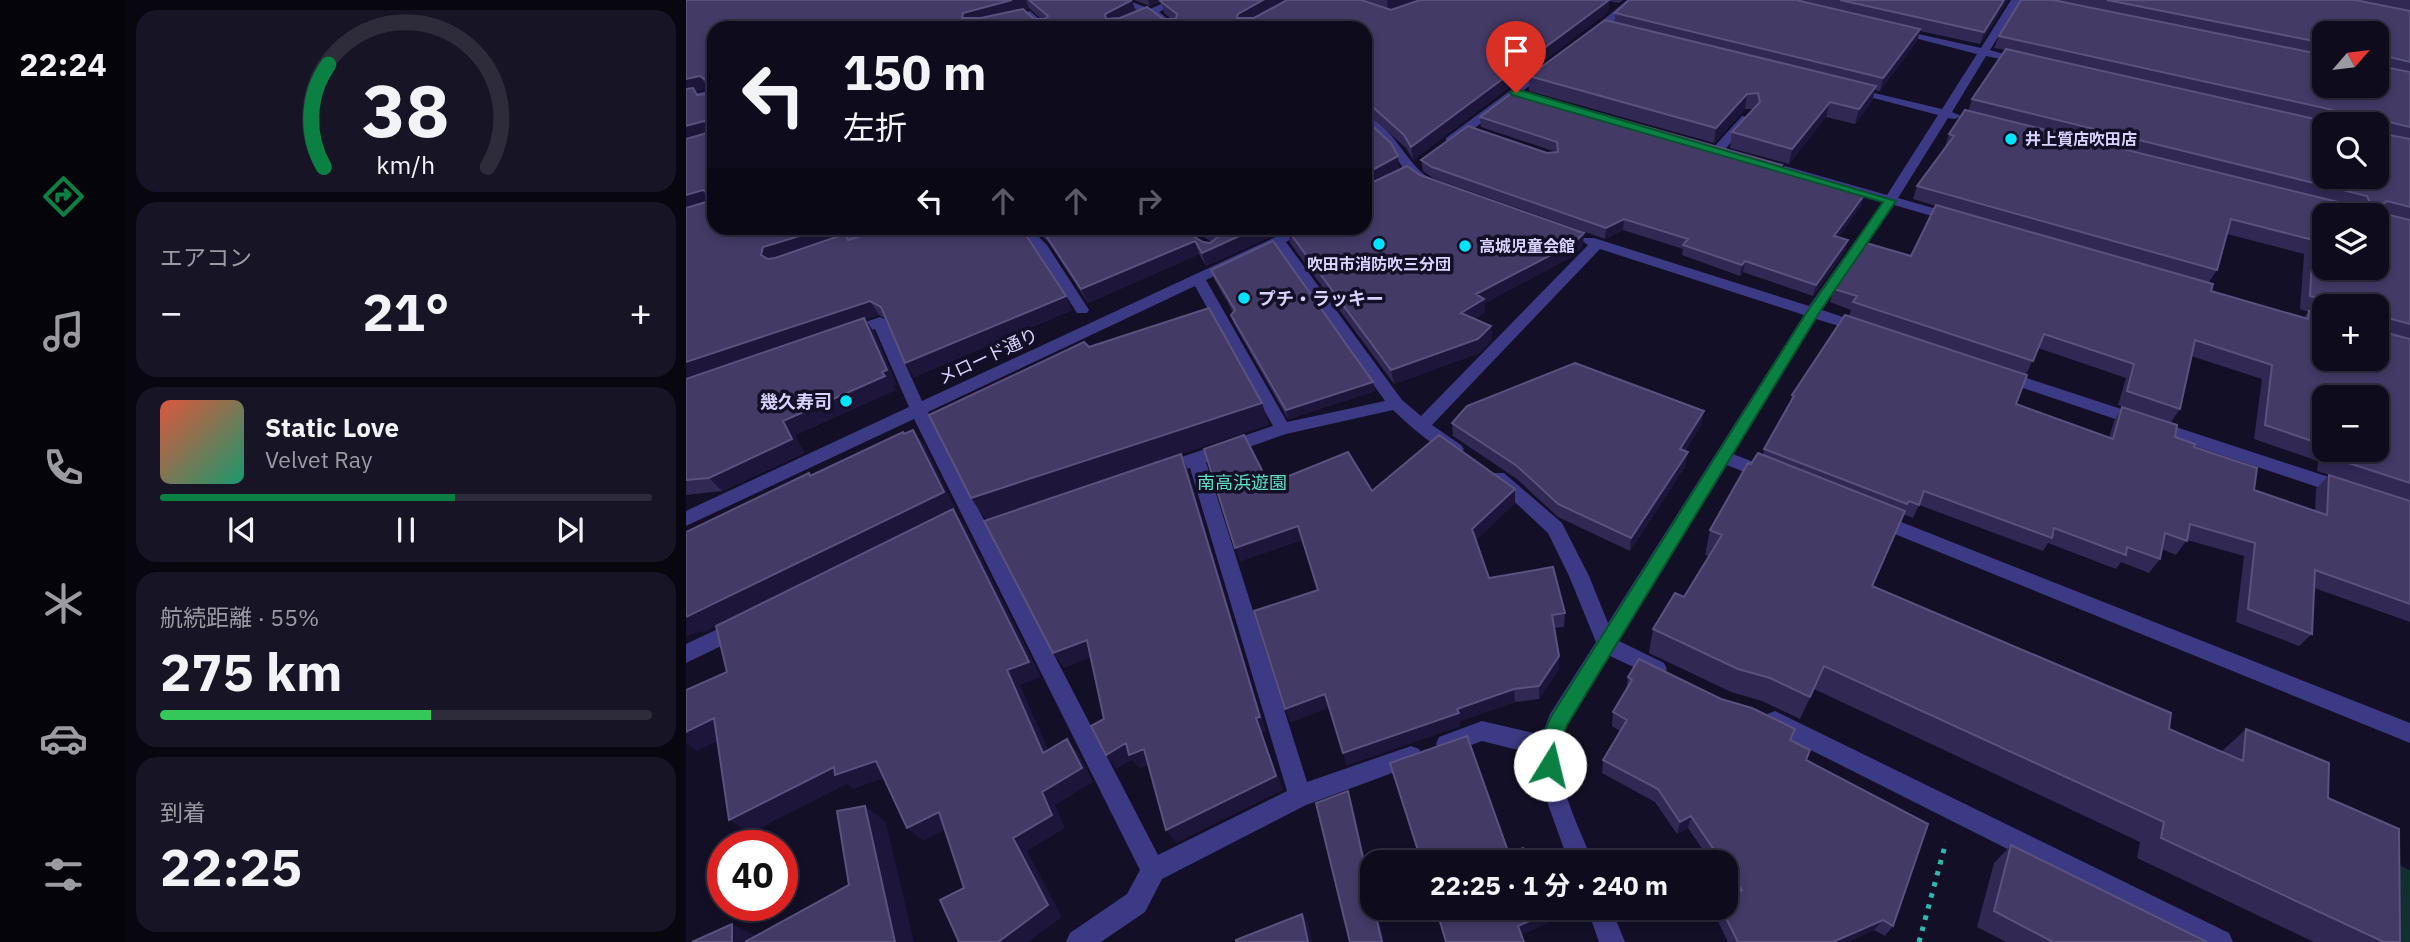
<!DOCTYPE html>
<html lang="ja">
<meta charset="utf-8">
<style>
:root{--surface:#0e0b1c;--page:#171425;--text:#f1f3f6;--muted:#9b9ba3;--line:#2e2b3b;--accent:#0b8043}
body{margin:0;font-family:"IBM Plex Sans","Noto Sans JP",sans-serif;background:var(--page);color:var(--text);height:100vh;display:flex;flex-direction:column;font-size:26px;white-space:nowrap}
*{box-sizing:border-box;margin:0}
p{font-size:23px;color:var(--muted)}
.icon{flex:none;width:38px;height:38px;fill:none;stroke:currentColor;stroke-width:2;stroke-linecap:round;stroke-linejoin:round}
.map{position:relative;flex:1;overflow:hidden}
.side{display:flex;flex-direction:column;gap:10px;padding:10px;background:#08060f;width:560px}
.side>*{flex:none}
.hud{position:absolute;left:21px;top:21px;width:665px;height:214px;border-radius:21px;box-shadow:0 4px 10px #0003,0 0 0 2px var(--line);background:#0e0b1c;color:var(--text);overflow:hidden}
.needle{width:46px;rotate:62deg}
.tools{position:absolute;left:1626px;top:21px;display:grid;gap:14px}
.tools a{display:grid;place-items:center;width:77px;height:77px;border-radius:14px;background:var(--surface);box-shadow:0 4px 10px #0003,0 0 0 2px var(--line);font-size:35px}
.speed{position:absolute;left:21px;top:830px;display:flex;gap:14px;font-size:35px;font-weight:700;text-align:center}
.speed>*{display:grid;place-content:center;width:91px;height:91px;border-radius:50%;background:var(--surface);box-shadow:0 4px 10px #0003,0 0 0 2px var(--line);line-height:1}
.speed .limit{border:10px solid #d22;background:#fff;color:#111}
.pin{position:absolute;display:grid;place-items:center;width:60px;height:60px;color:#fff;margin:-72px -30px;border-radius:50% 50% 50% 0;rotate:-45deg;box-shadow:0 0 7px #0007}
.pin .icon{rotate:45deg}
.me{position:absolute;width:77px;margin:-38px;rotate:9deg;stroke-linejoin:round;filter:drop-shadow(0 0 5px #0008)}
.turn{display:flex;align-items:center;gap:24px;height:147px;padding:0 21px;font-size:32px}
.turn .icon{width:91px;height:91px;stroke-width:2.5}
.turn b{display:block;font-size:49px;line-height:60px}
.lanes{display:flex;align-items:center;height:66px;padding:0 21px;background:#0003;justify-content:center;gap:35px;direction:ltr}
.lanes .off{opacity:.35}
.big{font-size:52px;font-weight:700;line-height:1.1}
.side .tile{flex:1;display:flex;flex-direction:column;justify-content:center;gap:10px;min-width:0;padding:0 24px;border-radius:21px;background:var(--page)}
.side .dial{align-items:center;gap:0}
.dial svg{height:182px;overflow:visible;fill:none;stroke:var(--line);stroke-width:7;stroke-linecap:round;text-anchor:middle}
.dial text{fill:var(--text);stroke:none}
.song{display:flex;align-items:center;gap:21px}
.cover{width:84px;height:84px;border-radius:10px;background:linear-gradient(135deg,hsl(10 70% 55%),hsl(160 70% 35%))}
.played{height:7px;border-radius:4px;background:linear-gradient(90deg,var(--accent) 60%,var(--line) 60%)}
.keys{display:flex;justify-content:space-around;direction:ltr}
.heat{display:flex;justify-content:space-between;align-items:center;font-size:38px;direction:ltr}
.charge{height:10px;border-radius:5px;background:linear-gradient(90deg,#34c759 55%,var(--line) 0)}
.trip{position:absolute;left:674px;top:850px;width:378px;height:70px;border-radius:21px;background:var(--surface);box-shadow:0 4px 10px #0003,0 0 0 2px var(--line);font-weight:700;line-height:70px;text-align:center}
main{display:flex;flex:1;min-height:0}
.tabs{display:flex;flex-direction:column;width:126px;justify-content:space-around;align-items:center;background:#06040b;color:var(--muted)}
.tabs .icon{width:49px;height:49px}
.tabs .on{color:var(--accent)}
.tabs b{font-size:32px;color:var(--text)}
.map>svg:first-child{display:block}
</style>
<main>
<nav class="tabs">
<b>22:24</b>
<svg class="icon on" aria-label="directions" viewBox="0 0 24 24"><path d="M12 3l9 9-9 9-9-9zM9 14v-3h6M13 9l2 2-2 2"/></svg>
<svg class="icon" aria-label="music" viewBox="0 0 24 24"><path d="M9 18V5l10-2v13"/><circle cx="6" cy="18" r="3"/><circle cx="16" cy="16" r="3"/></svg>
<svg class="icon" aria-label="phone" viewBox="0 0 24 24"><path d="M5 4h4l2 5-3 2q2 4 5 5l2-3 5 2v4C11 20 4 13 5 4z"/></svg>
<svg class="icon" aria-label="climate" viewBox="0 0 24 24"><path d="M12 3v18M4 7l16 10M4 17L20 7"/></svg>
<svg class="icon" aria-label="car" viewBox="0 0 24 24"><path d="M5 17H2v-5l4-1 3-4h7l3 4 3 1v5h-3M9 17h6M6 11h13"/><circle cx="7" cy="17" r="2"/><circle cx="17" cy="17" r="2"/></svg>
<svg class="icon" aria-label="filters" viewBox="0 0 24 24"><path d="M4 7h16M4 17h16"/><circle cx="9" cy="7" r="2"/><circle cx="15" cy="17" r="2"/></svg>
</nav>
<section class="side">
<div class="tile dial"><svg viewBox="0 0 100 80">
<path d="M14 69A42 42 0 1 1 86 69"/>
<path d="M14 69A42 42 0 0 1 16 24" stroke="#0b8043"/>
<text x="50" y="56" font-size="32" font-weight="700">38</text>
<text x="50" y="72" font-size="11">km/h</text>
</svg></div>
<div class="tile"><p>エアコン</p>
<div class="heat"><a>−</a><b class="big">21°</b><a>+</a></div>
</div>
<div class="tile">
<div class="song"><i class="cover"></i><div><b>Static Love</b><p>Velvet Ray</p></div></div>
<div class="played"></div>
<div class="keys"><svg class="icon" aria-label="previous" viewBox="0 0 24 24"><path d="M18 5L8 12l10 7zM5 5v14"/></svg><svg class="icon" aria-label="pause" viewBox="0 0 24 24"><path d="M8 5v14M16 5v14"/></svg><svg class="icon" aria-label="next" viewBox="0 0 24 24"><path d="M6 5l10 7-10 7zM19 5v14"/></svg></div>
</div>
<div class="tile"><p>航続距離 · 55%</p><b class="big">275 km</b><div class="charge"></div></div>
<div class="tile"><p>到着</p><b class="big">22:25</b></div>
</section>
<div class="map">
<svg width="1724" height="942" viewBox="0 0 1724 942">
<rect width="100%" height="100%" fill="#130f26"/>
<path fill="#12302f" d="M1691,855L1724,870V942H1692Z"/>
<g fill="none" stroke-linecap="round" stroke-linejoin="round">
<path stroke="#2fb8b0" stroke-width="5" stroke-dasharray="4.5 7" stroke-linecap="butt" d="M1233,942L1260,842"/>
<path fill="#3d3a85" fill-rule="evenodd" d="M427,0H441L464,9L484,0H497L473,12L493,28H481L465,16L437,28H424L456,12Z
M941,0H952L911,36H903V32Z
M1325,0H1335L1304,50L1342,61L1337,64L1300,56L1266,112L1275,116L1269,119L1262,118L1212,198L1275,216L1277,219L1270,223L1208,205L1136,310L1181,325L1184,328L1176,333L1130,319L1047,454L1086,469L1089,474L1086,479L1080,481L1041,465L933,641L978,663L981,669L978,675L971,678L924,656C909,680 877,719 874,747C870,786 894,828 907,863H883L854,782L852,755L796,741L761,754L753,751L750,744L753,737L796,721L856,735L864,714L910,642L883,576L862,533L803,478L806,473H818L876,523L903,576L922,623L1118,315L914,249L746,425L775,445L778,449L775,453C758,459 720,422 707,410L600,434L520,462L621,782L725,746L733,749L736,756L733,763L620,805L476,879L459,912L415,942H380L384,933L441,894L454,870L228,419L0,526V511L223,407L189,329L161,338L156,336L153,333L156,330L194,317L199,319L236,401L609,228H626L600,242L716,400L735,416L902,245L896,241L898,238H908L1123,306L1197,202L1093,170L1099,166L1201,195L1252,115L1161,91L1167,88L1256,109L1291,54L1205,32L1210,29L1295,48ZM590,247L699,401L601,422L520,280ZM509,286L587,426L472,465L469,470L472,475L478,476L504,468L601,791L472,855L242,412Z
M344,11L364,28H353L342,18L300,28H283Z
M855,68L864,70L768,144H760V138Z
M21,91L27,94L28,105H20L17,98L0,102V96Z
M679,115C707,126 719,162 743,178V184C723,187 717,165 707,153C699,143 688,135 679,126Z
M1056,116L1066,118L1035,154H1027V148Z
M153,228H165L172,243L170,246H160Z
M331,228H344L361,245L403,310L401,313H391L351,250Z
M1316,370L1664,484L1667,489L1664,494L1658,496L1310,379L1308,375L1310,371Z
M1190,512L1724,723V743L1184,524L1181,519L1184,514Z
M53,619L60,622L63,628L60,634L0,663V644Z
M1089,711L1543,933L1547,942H1507L1081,728L1078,721L1081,714Z
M901,908H925L939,942H913Z"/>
</g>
<path fill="#312854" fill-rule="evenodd" d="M0,0H445L450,12L477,19H485L478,13L475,1L464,6L448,0H937L933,3L923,1L922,12L727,160L720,148L681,113H679V28H28L163,237H161L163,240L386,310L228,377L200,319L193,315L179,319L188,332L210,384L206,386L209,390L109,435L118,453L36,491L0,495ZM343,8L355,19H348L338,10ZM21,89V94L11,95L9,92Z
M943,0H1322L1294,44L1234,31L1231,41L1194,91L1189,90L1186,101L1169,124L1140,117L1103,164L1044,148L1046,132L1067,109H1059L1028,143L843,91V76L929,22V13Z
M1335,0H1724V501L1631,471L1632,461L1568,439L1576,379L1505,356L1494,409L1485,422L1432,405L1440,378L1352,348L1340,375L1163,316L1165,310L1144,302L1148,289L1225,256L1250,206L1227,199L1231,186L1259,147L1263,134L1282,111L1286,99L1319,50L1308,48L1313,36ZM1638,33L1690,86H1638ZM1541,234L1618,254L1614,309L1622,312L1617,318L1525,291L1523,282L1531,270ZM1638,306H1690L1638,359ZM1638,397L1690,450H1638Z
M794,117L1095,167L1121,178L1178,195L1175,206L1152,237L1162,240L1159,251L1127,296L1057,272L1054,276L996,255L997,249L937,230L919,239L747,178L737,171L735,160L870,152L795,127Z
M679,119L713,169L704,174L734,175L897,246L887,256L799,303V312L789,319L805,326L806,340L793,353L708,384L604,243L601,229L679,228Z
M347,228H494L517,242L524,243L525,242L507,228H604L520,266L513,254L402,303L363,243Z
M525,270L687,382L689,391L602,419L548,324L545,315L547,312L528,279Z
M1106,395L1330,404L1423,438L1428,421L1436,407L1508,447L1568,490L1629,511L1630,489L1643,475L1724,501V622L1628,588L1626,634L1613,646L1550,622L1558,556L1501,540L1490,555L1476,549L1474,559L1463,573L1435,562L1430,569L1362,543L1357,551L1233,505L1227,518L1217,514L1186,586L1483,729L1535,752L1560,729L1642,798L1714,942H1628L1451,858L1454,842L1128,689L1114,719L1076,701L1045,692L963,653L967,629L998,597L1023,556L1019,555L1024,530L1065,464L1077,455L1078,449L1104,403Z
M766,423L1016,424L999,451L1000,465L944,551L872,517L831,479L767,436Z
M583,484L686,491L829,489V503L790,540L803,578L879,613L878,627L868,628L873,656V669L853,699L829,702L774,721V726L661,765L643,707L605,722L599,709L632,590L616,540L554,561Z
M942,677L1105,740L1120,760L1207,926L1199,936L1188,930L1162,942H1042L1027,911L1028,908H1040L1046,894L1040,884V863H1026L1002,828L991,834L969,802L916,773L917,760L934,731L926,726L927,712L940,690Z
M1325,845L1521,942H1320L1291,927L1308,863Z"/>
<path fill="#1d163a" d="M326,0H340L343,8L282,25L276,18L277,13Z
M446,0L450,12L423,26L419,14Z
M462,0H478L464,6Z
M577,0H602L555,26L551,18L552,14Z
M701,0H745L702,9Z
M923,0L922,12L727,160L725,147Z
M1318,0H1322L1294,44L1298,32Z
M1234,29L1231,41L1194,91L1197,78Z
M14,76L22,89L0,94V79Z
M1190,86L1186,101L1169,124L1173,109Z
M1061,94L1059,109L1028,143L1030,128Z
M1144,102L1140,117L1103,164L1106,149Z
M18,121L27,133L0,141V126Z
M712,156L713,169L679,188V174Z
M17,190L27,203L0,211V195Z
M1178,195L1175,206L1145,247L1148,236Z
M938,219L937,230L919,239L920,228Z
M140,228H158L163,237H161L168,248L85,268L75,255L77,247Z
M571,228H604L520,266L516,253Z
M898,233L897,246L887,256L799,303V312L777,327L775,313L790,294Z
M1162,240L1159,251L1127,296L1130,285Z
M509,241L513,254L402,303L395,289Z
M1059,261L1057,272L1054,276L1056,265Z
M380,296L386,310L228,377L219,363Z
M184,301L193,315L179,319L188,332L210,384L206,386L209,390L109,435L118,453L36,491L23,478L0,380V362Z
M805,326L806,340L793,353L708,384L705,370Z
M687,382L689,391L602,419L600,410Z
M576,403L583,425L495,454L502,470L580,731L576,733L597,790L490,843L480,830L570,718L495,454L300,520L285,498Z
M1018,411L1016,424L992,462L994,449Z
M227,430L239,446L269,508L267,509L279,526L355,677L334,685L370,767L357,753L321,670L267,509L16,633L14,631L0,637V617Z
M1002,452L1000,465L944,551L945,538Z
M829,489V503L787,543L786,529Z
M612,526L616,540L554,561L549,548Z
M401,640L411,655L378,668L367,653Z
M873,656V669L853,699V686Z
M828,689L829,702L774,721V726L661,765L657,753L771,709Z
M639,694L643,707L605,722L599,709Z
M28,718L48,733L11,751L0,743V732Z
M381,739L393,754L407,782L369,805L379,828L341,851L376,917L342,942H312L327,838L356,792Z
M440,743L458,749L468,763L453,769L446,760L430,769L420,755Z
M190,761L206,775L167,789L161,784L64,833L43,820L148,767Z
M662,791L667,806L686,888V898Z
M179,806L200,822L228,942H209Z
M253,812L268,825L237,841L221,828Z
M1005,816L1002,828L991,834L994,822Z
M688,908H691L698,942H696Z
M862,913V923L833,936L832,926Z
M616,914L622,924L626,942H622Z
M1197,920L1188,930L1162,942H1147Z
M46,924L74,938V942H46Z"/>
<path fill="#433a66" stroke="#5a527e" stroke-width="2" fill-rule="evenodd" d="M0,0H326L277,13L276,18H295L337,9L348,19H359L362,16L343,0H446L419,14L420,19L434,18L461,7L477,19H490L491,14L474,1L476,0H577L552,14L551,18H568L601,0H675L705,10L734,0H923L725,147L718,135L679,100V28H28V228H140L77,247L75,255L82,259L89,258L159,234L162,240L202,228H333L342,238L380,296L219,363L195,307L184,301L0,362V208L20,202L21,193L17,190L0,195V139L21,133L22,123L18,121L0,126V89L7,88L11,95L21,94V81L14,76L0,79Z
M943,0H1110L1234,29L1197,78L929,13Z
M1154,0H1318L1298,32Z
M1335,0H1367L1638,55V86H1690V33H1638V43L1421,0H1669L1724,11V62L1699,56L1696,59L1698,67L1724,72V127L1699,121L1696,124L1698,134L1724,139V207L1701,201L1697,204L1699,214L1724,220V324L1702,318L1699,320L1701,333L1724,339V483L1644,457V450H1690V397H1638V445L1579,425L1586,365L1509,340L1494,409L1441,391L1448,364L1358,334L1347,361L1167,302L1171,296L1148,289L1180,243L1225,256L1250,205L1527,284L1525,291L1622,319L1623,311L1638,314V359H1690V306H1651V304L1624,296L1627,240L1545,219L1531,270L1231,186L1268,136L1263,134L1279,110L1660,204L1684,203L1681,196L1286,99L1320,49L1646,123L1649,120L1647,110L1313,36ZM1638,124H1690V177H1638ZM1638,215H1690V268H1638Z
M919,20L1190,86L1173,109L1144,102L1106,149L1046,132L1074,102L1072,93L1061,94L1030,128L843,76Z
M830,90L1096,165L1094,167L1122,175L1120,178L1178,195L1148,236L1162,240L1130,285L1059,261L1056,265L997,245L1002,239L938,219L920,228L746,167L735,160L782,126L861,153L872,152L871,142L794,117Z
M679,119L705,143L712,156L679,174Z
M721,166L734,175L898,233L888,243L790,294L798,299L775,313L805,326L792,339L705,370L601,229L604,228H679V186Z
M355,228H494L517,242L524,243L532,237L520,228H571L516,253L509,241L395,289Z
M587,241L687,382L600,410L545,315L549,310L525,270Z
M523,308L576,403L285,498L243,415L398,342L403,347Z
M1159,315L1341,375L1330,404L1427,439L1436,407L1491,425L1489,437L1509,444L1508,447L1571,468L1568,490L1641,515L1643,475L1724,501V604L1629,570L1626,634L1562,609L1569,543L1504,524L1501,541L1479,533L1474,559L1441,547L1440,555L1368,528L1366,538L1238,491L1233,505L1223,501L1221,504L1078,449L1108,396L1106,395Z
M178,318L201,370L196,372L199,376L97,421L106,439L23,478L0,480V379Z
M889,363L1018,411L994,449L1002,452L945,538L872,504L831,466L766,423L781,406Z
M227,430L258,492L0,617V532L123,473L124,476L217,432L218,434Z
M558,435L583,484L662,452L686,491L753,435L829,489L786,529L803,578L867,567L879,613L866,615L873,656L853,686L828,689L771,709L773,713L657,753L639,694L599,709L568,611L632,590L612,526L549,548L518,449Z
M1072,453L1219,511L1186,586L1485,713L1483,729L1557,761L1560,729L1643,763L1642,798L1713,829L1714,942H1698L1475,838L1478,822L1138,666L1124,697L1084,678L1052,669L967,629L989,593L998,597L1036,535L1024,530L1062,463L1065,464Z
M495,454L574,717L570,718L590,776L480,830L458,749L443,755L440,743L420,755L405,726L418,719L401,640L367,653L298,521Z
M267,509L343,662L321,670L357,753L381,739L396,768L356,792L366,815L327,838L362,905L312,942H273L254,900L278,888L253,812L221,828L190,761L149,775L148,767L43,820L28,718L0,732V690L41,672L30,626Z
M953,659L1035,699L1066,708L1109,729L1104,740L1124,750L1120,760L1242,824L1207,926L1197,920L1147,942H1052L1035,908H1040V897L1056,890L1040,866V863H1037L1005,816L994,822L972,789L917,760L941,720L927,712L946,680L942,677Z
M781,736L823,854L837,848L843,863H736L704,763Z
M662,791L686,898V908H688L696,942H664L630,803Z
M179,806L209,942H59L163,885L151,811Z
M1325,845L1521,942H1367L1308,911Z
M750,908H860L862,913L832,926L838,942H760Z
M616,914L622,942H550V940Z
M46,924V942H6Z"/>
<path fill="#0b8043" stroke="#07532c" stroke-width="2" d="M830,89L1210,201L1133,313L881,725L873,747L874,765L871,772L864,774L857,772C848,752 857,733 866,715L1121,312L1197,202L826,95L824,93Z"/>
<g fill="#00e5ff" stroke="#130f26" stroke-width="2.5">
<circle cx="1325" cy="139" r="7"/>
<circle cx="693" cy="244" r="7"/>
<circle cx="779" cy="246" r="7"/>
<circle cx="558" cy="298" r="7"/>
<circle cx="160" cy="401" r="7"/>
</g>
<g text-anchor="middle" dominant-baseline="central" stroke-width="7" stroke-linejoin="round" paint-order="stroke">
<g font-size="16" font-weight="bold" fill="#d9d4ff" stroke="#130f26" text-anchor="start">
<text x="1339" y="139">井上質店吹田店</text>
<text x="793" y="246">高城児童会館</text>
<text x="693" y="264" text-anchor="middle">吹田市消防吹三分団</text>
</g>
<g font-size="18" font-weight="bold" fill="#d9d4ff" stroke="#130f26" text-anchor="start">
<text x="572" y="298">プチ・ラッキー</text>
<text x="146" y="401" text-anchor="end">幾久寿司</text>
</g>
<g font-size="18" fill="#d9d4ff" stroke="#130f26">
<text transform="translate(302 356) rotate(-25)">メロード通り</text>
</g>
<g font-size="18" fill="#5fe0c0" stroke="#130f26">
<text x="556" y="482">南高浜遊園</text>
</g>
</g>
</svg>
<div class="tools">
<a><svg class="needle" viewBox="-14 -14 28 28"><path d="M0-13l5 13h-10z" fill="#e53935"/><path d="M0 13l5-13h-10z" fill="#9b9ba3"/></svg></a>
<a><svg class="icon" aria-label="search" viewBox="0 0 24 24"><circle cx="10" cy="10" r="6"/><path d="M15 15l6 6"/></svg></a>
<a><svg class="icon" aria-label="layers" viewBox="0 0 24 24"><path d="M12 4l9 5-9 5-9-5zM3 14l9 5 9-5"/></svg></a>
<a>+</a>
<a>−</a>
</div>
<div class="speed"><div class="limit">40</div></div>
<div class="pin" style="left:830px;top:93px;background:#d93025"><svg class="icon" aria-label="arrive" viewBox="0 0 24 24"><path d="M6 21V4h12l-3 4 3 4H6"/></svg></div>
<svg class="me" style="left:864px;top:765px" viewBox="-20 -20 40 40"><circle r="19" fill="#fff"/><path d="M0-13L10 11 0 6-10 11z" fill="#0b8043"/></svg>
<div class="trip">22:25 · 1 分 · 240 m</div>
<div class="hud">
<div class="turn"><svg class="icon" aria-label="left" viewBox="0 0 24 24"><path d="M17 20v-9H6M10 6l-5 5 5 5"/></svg><div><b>150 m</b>左折</div></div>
<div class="lanes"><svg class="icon" aria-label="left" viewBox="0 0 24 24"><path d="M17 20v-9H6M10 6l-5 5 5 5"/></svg><svg class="icon off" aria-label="ahead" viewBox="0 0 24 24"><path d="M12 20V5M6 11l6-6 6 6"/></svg><svg class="icon off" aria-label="ahead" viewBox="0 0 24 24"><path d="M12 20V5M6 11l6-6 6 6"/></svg><svg class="icon off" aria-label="right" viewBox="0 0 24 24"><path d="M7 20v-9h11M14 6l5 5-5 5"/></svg></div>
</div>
</div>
</main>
